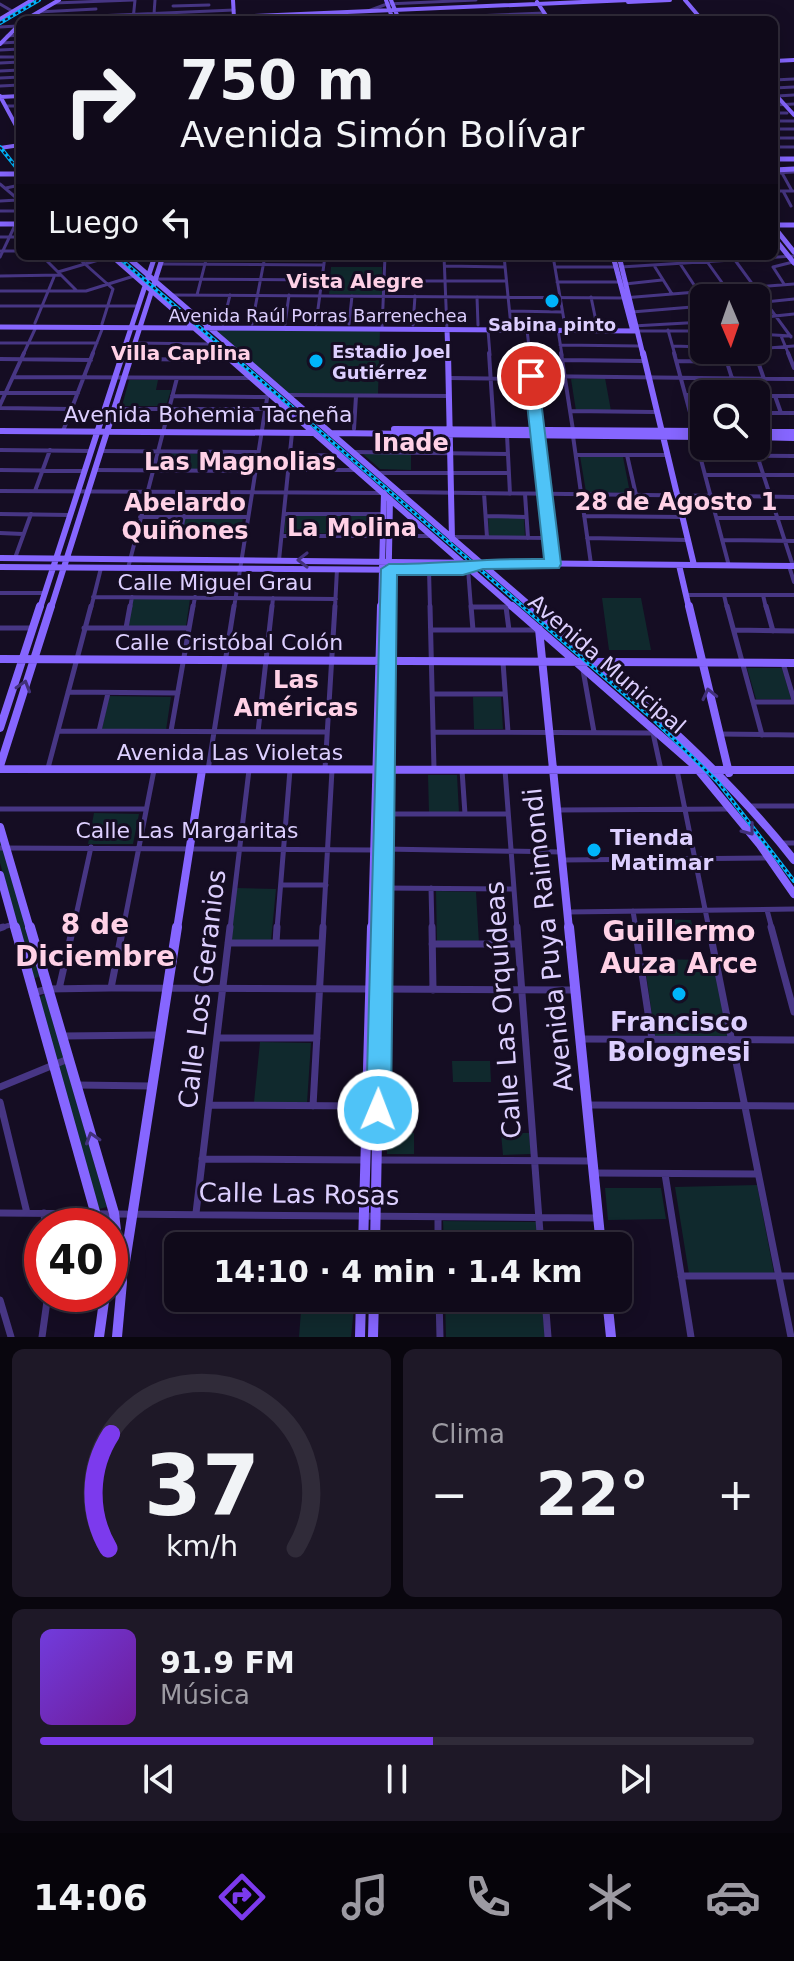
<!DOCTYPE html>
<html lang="es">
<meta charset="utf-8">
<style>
:root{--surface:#100a1a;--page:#1e1827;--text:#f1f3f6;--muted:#9c9aa2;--line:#302b39;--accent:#7c3aed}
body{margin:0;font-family:"DejaVu Sans",sans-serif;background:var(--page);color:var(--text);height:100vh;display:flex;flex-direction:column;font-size:30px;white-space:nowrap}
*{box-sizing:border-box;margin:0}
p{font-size:26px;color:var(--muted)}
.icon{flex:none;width:44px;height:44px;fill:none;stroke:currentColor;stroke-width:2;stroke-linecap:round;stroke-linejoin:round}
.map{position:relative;height:1337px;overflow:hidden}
.panel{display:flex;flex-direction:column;gap:12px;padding:12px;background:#09060e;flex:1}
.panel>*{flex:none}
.hud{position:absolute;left:16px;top:16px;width:762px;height:244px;border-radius:12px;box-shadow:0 4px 20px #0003,0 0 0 2px var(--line);background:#100a1a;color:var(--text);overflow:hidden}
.needle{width:52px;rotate:178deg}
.buttons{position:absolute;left:690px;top:284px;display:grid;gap:16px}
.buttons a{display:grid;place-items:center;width:80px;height:80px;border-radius:12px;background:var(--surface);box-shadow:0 4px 20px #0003,0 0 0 2px var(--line);font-size:40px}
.speed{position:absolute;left:24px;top:1208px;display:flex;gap:16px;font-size:40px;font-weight:700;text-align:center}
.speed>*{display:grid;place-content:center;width:104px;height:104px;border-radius:50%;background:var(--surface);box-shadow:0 4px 20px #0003,0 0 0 2px var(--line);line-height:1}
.speed .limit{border:12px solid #d22;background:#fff;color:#111}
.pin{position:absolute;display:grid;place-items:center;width:68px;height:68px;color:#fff;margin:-34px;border:4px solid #fff;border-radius:50%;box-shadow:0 2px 8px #0007}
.me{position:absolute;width:88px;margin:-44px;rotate:1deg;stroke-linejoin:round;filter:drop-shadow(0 0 6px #0008)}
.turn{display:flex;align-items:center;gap:28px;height:168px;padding:0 32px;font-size:36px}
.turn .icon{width:104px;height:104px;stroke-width:2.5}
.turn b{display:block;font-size:56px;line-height:68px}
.then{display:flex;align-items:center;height:76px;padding:0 32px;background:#0003;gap:16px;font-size:30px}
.big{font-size:60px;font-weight:700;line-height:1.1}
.panel .tile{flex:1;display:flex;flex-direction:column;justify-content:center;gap:12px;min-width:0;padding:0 28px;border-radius:12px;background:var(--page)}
.panel .dial{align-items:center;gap:0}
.dial svg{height:208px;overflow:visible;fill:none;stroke:var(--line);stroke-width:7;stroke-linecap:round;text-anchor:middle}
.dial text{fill:var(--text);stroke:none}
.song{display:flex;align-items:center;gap:24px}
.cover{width:96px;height:96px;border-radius:12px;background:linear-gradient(135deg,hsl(260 70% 55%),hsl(280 70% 35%))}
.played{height:8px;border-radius:4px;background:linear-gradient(90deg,var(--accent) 55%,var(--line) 55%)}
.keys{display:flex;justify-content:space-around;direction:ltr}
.heat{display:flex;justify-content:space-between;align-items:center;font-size:44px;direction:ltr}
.panel .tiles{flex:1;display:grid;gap:12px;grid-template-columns:1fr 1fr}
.tile:last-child{grid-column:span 2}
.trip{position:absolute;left:164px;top:1232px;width:468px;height:80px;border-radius:12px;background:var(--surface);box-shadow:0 4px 20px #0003,0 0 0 2px var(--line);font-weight:700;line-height:80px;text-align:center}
.dock{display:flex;height:128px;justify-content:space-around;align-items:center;background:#06040a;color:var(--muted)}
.dock .icon{width:56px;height:56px}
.dock .current{color:var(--accent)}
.dock b{font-size:36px;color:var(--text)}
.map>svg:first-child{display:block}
</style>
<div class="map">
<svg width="794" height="1337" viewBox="0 0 794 1337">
<rect width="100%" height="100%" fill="#150d23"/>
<path fill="#10292d" d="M331,267H382V295L329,294Z
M222,329L380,330L378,394L289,393L218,332Z
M605,378L611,411H576L571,379Z
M129,380H158L156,390H171L166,406H122Z
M160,453L218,454L215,469H157Z
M363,454H411V470L380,469Z
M580,456L623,457L630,493L586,492Z
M286,515H379V534L284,533Z
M488,517H524L525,537L489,536Z
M185,518H243L240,534L182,533Z
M132,598L190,599L186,626H126Z
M602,598H641L651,650H609Z
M747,668H782L791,699H756Z
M109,696L171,697L166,730L102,729Z
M473,697H501L503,729H474Z
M428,775H457L459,813H429Z
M94,813L139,814L133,844H88Z
M0,838L40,976L33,979L0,863Z
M236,888L276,889L271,941H230Z
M436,891L476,892L479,943H437Z
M653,919L691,920L695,940H657Z
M644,959L714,960L729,1036H655Z
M45,994L107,1207L99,1209L38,998Z
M260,1042L311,1043L307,1103L254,1102Z
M452,1061H490L491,1082H453Z
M387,1133H414V1154H387Z
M501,1133H529L531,1154L503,1155Z
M757,1185L774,1273L689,1274L675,1187Z
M605,1188H661L666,1219L608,1220Z
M443,1221L537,1222L539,1246H444Z
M302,1298H355L351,1337H299Z
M445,1298H542L545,1337H446Z"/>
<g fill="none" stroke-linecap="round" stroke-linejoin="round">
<path stroke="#473684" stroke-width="3" d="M54,3L133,0
M0,4L12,11
M173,6L209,5
M368,11L387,4L476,0
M38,12L96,9
M154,14L155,0
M27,19L234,10
M133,20L135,0
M377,20L544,13
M0,27L17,26
M7,36L20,35
M1,43L20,42
M0,50L20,49
M0,57H20
M0,63L20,62
M0,71L20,70
M0,78L20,77
M774,80L794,79
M0,86L20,85
M774,88L794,87
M777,96L794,95
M774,105L794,104
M6,106H20
M774,113H787
M774,121H794
M774,129H794
M774,138H794
M774,147H794
M774,173L794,172
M782,173L792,191
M0,184L20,201
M6,188L20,185
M774,191H793
M783,191L791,206
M0,201L18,200
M0,211H20
M0,237H20
M1,251H20
M42,256L76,290
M76,256L113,289L102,324
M444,256L447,330
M504,256L511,326
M553,256L565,326
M675,256L704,300
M703,256L733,298
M732,256L791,337
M0,257L17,221
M160,264L324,265
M445,266L505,267
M555,267H616
M621,267L794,256
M655,267L672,294
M58,272L112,256
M0,276L61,275
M155,279L322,280
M384,281H506
M557,282H619
M625,284L662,280
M784,284L773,267L793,262
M0,291H86L134,276
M170,295L623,298L794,284
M197,295L207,256
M477,297L478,325
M591,297L597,326
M765,302L794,299
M0,306H138
M510,311L562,312
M632,312L704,306
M756,318L794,314
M35,323L54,277
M223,324L230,295
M252,324L265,256
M285,324L289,295
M316,324L325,256
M349,324L352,296
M413,325L415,296
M633,326L704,322
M382,329L385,256
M488,330L490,355
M527,330L530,355
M558,330L562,355
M668,330L675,355
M636,331H704
M756,334L791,336
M781,336L789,355
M0,343H97
M135,343L211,344
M560,345L639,346
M673,346L704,347
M756,349L794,346
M723,350L725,355
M754,350L756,355
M723,352L748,350
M23,355L36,327
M92,355L103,327"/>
<path stroke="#473684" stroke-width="4" d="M489,353L494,430
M530,353L553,564
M561,353L573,430
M674,353L695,431
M724,353L737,394
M755,353L764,379
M788,353L794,368
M0,359L91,360
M130,359L230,360
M562,360L642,361
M677,361L726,362
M531,376L794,379
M13,377L251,378
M449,378L531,379
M0,393H78
M287,395L449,396
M686,395H704
M172,396L265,397
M756,396H794
M775,396L781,413
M0,405L24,353
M0,408L72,409
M115,409H263
M570,411L654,412
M690,412H704
M756,413H794
M354,429L356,396
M63,431L93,353
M507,435L510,494
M573,436L591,564
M695,437L729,566
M754,446L793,566
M0,450L91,451
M101,451L256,452
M353,452L508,454
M576,455H668
M627,455L636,495
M700,455L794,456
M290,456L339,455
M0,470L84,471
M94,470L253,471
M288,470H355
M377,473H509
M705,475H794
M0,491L383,493
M35,491L50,450
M400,492L794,497
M484,493L487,537
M525,494L528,538
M0,514L70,515
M284,514H383
M486,516L526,517
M584,516L683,517
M140,517H246
M717,518H794
M0,533L23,534
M137,535L243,536
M180,535L184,516
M282,536H433
M452,537L550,538
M587,538L688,540
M722,540L794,541
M15,558L31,514
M279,560L292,433
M789,566L794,582
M128,568L177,378
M468,569L471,608
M429,570L430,608
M0,593H44
M686,595H794
M724,595L727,608
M763,595L766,608
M93,597L336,599
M471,607H513
M91,608L101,568
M130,608L132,597
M193,608L195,597
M234,608L268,392
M272,608L273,598
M335,608L337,569"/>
<path stroke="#473684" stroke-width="5" d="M430,606L434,769
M471,606L473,630
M727,606L762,735
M766,606L773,631
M471,607H513
M506,607L509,630
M0,628H32
M84,628H189
M126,628L130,606
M431,630H537
M734,630L794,631
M503,662L508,732
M783,663L794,700
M583,670L594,732
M68,692L178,693
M433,694H505
M753,702H794
M58,731L327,732
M99,731L108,693
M171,731L193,606
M258,732L272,606
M433,732L653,733
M653,733L661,770
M719,734L794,735
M48,768L91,606
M325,769L335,606
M208,770L234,606
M462,770L465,814
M505,770L517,929
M677,770L709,929
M752,806H794
M0,809H146
M557,810L731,809
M382,814H508
M782,843H794
M0,848L373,850
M384,849L561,852
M563,860L769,858
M281,885H326
M383,888L514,889
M431,888L432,929
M767,910L772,929
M633,911L636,929
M567,912L794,909
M0,928L13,924
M73,929L91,847
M123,929L154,770
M230,929L249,770
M277,929L290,770
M323,929L332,770"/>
<path stroke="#473684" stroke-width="7" d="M432,927L433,990
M517,927L541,1246
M635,927L652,1039
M709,927L791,1337
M771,927L794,1012
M0,928L3,927
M228,943H322
M276,943L277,927
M432,944H518
M111,988L123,927
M59,989L73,927
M380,989L574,990
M33,993L48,989L111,988L370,989
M62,1036L159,1035
M217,1038H317
M581,1039L794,1040
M77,1085L151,1086
M0,1087L68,1059
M0,1102L27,1213
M209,1105L366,1106
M587,1105L794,1106
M313,1106L323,927
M202,1159L364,1160
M378,1160L592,1161
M595,1173L758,1174
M665,1174L691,1337
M0,1213L597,1218
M44,1213L45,1226
M196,1213L230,927
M438,1217V1246
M681,1276H794
M439,1298L440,1337
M545,1298L548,1337
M0,1300L11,1337
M42,1337L48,1294"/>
<path stroke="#8666ff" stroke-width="4" d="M233,0L234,18
M386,0L393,20
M391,0L399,20
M685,0L702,20
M537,2L549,20
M628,2L670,0
M0,19L32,0
M25,20L59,0
M160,20L630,0
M0,44L20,24
M774,61L794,60
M774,93L794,115
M0,96L20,133
M0,97L20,96
M0,148L20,145"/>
<path stroke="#8666ff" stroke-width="5" d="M774,159H794
M774,170L794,169
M0,174H20
M0,224H20
M774,225H794
M774,227L794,252
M774,238L794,263
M112,256L225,355
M126,256L241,355
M613,256L633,331
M619,256L643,355
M0,327L194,328
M206,328L636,331
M447,330L448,355
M122,355L155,256
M131,355L163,256"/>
<path stroke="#8666ff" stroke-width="6" d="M223,353L514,608
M238,353L533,608
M448,353L452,539
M643,353L694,565
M394,429L704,431
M0,431L314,433
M756,432H794
M330,433L704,437
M756,437L794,438
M0,558L794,566
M679,565L689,608
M0,567L429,570L473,567
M40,608L123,353
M51,608L132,353
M381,608L384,493
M388,608L390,499"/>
<path stroke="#8666ff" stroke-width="8" d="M512,606L694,765L760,845L794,894
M530,606C623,686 718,763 794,860
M689,606L729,773
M539,629L569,929
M0,659L794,663
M0,728L40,606
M0,766L51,606
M0,769L794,770
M0,827L30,929
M0,875L15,929
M177,929L202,770
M372,929L381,606
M381,929L388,606"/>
<path stroke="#8666ff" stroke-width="10" d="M15,927L99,1226
M30,927L114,1213L122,1282L117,1337
M569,927L601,1246
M363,1246L372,927
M375,1246L381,927
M125,1262L177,927
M607,1298L611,1337
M99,1337L105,1294
M360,1337L361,1298
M373,1337L374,1298"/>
<g stroke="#00b4fa" stroke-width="4">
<path id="rail" d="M0,23L39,0
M0,147L20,172
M117,256L653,719L718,782L794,881"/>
</g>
<use href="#rail" stroke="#150d23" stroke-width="2" stroke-dasharray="3" stroke-linecap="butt"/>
</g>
<defs><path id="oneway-chevron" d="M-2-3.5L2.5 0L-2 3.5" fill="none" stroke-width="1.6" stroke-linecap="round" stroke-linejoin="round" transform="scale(2)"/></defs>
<g stroke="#42317b">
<use href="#oneway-chevron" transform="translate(303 560) rotate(-180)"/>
<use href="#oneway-chevron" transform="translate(24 686) rotate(-73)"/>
<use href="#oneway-chevron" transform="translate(709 694) rotate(-103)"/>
<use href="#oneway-chevron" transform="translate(749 830) rotate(52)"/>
<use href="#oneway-chevron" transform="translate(92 1138) rotate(-107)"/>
</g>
<path fill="#4fc3f7" stroke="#337fa1" stroke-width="2" d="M531,372L538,376L561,564L559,568L483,569L463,575H397L391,1110L387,1118L378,1122L369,1118L366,1110L381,569L389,564C442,564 491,558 544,559L524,376Z"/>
<g fill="#00b4fa" stroke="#150d23" stroke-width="3">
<circle cx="552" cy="301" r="8"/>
<circle cx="316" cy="361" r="8"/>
<circle cx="594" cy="850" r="8"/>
<circle cx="679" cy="994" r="8"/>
</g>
<g text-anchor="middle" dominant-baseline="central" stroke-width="6" stroke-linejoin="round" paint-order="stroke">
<g font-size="18" fill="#ddcfff" stroke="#150d23">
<text x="318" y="315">Avenida Raúl Porras Barrenechea</text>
</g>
<g font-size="18" font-weight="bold" fill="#ddcfff" stroke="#150d23">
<text x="552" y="324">Sabina pinto</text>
<text x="332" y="351" text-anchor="start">Estadio Joel<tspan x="332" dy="21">Gutiérrez</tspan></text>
</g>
<g font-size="20" font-weight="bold" fill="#ffd1e6" stroke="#150d23">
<text x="355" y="281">Vista Alegre</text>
<text x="181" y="353">Villa Caplina</text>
</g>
<g font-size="22" fill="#ddcfff" stroke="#150d23">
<text x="208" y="414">Avenida Bohemia Tacneña</text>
<text x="215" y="582">Calle Miguel Grau</text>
<text x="229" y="642">Calle Cristóbal Colón</text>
<text transform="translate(607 664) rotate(41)">Avenida Municipal</text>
<text x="230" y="752">Avenida Las Violetas</text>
<text x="187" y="830">Calle Las Margaritas</text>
</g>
<g font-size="22" font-weight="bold" fill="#ddcfff" stroke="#150d23" text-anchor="start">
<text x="610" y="837">Tienda<tspan x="610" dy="25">Matimar</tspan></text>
</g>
<g font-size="24" font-weight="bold" fill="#ffd1e6" stroke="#150d23">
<text x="411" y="443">Inade</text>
<text x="240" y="462">Las Magnolias</text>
<text x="676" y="502">28 de Agosto 1</text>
<text x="185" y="503">Abelardo<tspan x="185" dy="28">Quiñones</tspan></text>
<text x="352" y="528">La Molina</text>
<text x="296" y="680">Las<tspan x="296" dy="28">Américas</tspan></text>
</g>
<g font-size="26" fill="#ddcfff" stroke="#150d23">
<text transform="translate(548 940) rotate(-96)">Avenida Puya Raimondi</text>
<text transform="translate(202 989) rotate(-83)">Calle Los Geranios</text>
<text transform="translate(503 1010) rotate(-94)">Calle Las Orquídeas</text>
<text transform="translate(299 1194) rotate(1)">Calle Las Rosas</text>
</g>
<g font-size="26" font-weight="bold" fill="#ddcfff" stroke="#150d23">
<text x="679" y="1022">Francisco<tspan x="679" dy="30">Bolognesi</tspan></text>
</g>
<g font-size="28" font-weight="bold" fill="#ffd1e6" stroke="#150d23">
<text x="95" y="924">8 de<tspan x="95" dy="32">Diciembre</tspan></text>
<text x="679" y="931">Guillermo<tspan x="679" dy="32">Auza Arce</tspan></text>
</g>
</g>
</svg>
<div class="buttons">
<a><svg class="needle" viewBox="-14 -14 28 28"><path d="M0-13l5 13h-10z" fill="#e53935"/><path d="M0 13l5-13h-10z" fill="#9c9aa2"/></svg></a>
<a><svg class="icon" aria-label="search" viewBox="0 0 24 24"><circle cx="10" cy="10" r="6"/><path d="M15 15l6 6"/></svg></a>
</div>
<div class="speed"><div class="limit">40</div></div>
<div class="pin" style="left:531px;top:376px;background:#d93025"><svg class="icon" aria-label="arrive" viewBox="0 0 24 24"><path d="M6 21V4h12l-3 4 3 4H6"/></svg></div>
<svg class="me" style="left:378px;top:1110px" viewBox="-20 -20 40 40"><circle r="17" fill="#4fc3f7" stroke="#fff" stroke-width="3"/><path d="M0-11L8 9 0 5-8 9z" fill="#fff"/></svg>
<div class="trip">14:10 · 4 min · 1.4 km</div>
<div class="hud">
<div class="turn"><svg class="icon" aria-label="right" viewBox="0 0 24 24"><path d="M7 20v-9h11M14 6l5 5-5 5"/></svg><div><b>750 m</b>Avenida Simón Bolívar</div></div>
<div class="then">Luego<svg class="icon" aria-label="left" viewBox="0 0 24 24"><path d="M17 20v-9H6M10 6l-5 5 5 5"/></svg></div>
</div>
</div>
<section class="panel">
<div class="tiles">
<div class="tile dial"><svg viewBox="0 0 100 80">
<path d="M14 69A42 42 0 1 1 86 69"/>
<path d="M14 69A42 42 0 0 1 15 25" stroke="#7c3aed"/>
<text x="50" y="56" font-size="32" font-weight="700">37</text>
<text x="50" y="72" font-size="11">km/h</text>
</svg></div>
<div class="tile"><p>Clima</p>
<div class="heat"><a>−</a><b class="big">22°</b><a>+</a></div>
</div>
<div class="tile">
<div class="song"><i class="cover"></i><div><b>91.9 FM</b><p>Música</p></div></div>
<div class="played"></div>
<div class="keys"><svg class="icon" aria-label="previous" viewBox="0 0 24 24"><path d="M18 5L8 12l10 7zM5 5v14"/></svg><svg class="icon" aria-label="pause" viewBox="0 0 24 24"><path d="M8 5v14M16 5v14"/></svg><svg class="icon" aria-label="next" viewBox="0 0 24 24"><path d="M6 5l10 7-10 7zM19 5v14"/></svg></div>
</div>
</div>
</section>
<nav class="dock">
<b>14:06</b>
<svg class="icon current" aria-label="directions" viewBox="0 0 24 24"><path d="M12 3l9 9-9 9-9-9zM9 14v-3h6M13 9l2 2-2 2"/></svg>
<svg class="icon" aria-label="music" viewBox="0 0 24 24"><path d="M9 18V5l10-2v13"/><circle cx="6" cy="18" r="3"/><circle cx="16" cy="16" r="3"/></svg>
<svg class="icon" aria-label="phone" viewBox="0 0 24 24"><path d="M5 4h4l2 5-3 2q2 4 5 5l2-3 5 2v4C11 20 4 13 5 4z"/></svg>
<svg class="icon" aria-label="climate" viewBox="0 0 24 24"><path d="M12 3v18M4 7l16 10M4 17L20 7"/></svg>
<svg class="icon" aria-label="car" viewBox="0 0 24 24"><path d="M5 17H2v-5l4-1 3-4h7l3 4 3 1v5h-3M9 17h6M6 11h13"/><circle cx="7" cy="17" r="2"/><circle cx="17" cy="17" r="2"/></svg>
</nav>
